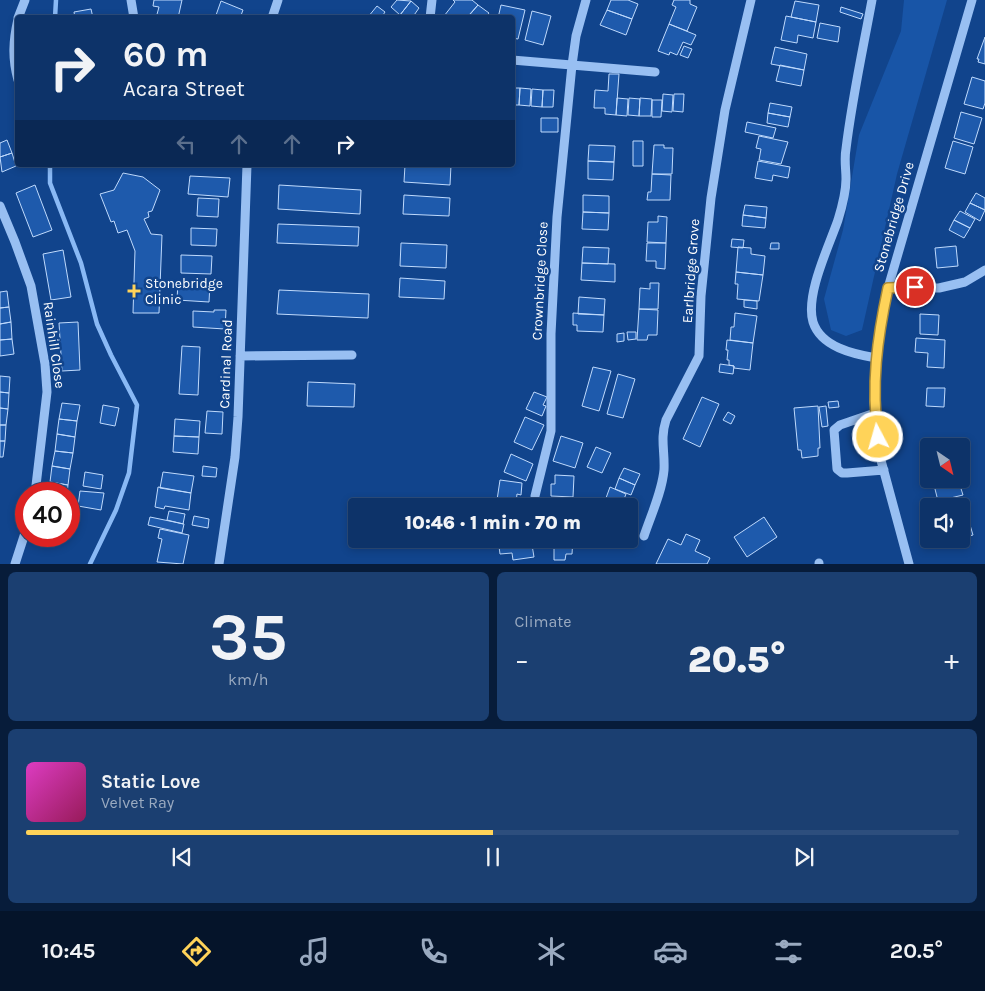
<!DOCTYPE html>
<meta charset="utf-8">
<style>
:root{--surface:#0d3369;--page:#1b3f71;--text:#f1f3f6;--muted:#9aaac0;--line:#2d4e7d;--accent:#ffd359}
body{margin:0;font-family:Karla,sans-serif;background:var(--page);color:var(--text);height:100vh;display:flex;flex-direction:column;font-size:19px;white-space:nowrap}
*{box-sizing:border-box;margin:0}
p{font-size:16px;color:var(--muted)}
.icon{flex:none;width:28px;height:28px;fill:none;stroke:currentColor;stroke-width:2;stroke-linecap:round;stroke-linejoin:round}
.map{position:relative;height:564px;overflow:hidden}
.drawer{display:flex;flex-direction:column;gap:8px;padding:8px;background:#071c3a;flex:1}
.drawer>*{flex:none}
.hud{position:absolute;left:15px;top:15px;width:500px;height:152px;border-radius:5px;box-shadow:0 2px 8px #0003,0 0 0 1px var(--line);background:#0d3369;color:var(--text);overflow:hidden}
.needle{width:32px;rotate:145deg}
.buttons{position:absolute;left:920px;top:438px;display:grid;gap:10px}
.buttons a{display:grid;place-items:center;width:50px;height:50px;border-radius:5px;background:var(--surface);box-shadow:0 2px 8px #0003,0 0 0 1px var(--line);font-size:25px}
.speed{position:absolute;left:15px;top:482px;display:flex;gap:10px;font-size:25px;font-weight:700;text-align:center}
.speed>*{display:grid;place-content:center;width:65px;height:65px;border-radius:50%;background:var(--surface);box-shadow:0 2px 8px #0003,0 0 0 1px var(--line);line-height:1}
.speed .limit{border:8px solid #d22;background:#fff;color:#111}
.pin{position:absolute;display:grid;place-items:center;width:42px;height:42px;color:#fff;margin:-21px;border:2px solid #fff;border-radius:50%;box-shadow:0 1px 5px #0007}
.me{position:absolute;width:55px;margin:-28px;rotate:354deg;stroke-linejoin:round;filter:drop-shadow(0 0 4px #0008)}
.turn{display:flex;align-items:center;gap:18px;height:105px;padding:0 25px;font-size:22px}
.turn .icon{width:65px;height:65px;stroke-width:2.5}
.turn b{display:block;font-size:35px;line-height:42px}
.lanes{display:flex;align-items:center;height:48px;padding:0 25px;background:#0003;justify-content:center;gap:25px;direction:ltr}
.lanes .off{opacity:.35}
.big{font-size:38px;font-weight:800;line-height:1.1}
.drawer .widget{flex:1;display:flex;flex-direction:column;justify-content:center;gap:8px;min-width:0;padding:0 18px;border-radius:8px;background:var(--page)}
.drawer .dial{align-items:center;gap:0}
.dial b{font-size:65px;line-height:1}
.song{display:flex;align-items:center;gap:15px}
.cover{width:60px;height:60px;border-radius:8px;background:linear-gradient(135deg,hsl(310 70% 55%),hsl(330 70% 35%))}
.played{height:5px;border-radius:2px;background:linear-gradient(90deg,var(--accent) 50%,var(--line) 50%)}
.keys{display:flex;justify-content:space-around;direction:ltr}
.heat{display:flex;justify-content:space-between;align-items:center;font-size:28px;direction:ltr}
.drawer .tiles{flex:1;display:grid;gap:8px;grid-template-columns:1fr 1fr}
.widget:last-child{grid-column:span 2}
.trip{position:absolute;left:348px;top:498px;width:290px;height:50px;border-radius:5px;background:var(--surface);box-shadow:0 2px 8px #0003,0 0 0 1px var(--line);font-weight:800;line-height:50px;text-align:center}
.dock{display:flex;height:80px;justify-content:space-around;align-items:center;background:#05142a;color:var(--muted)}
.dock .icon{width:35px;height:35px}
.dock .selected{color:var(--accent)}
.dock b{font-size:22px;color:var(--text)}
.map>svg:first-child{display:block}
</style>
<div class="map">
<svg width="985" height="564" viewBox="0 0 985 564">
<rect width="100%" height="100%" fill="#11448c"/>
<path fill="#1855a7" d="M904,0H947L897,174L862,330L846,336L831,330L824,299L843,230L859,135L901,31Z"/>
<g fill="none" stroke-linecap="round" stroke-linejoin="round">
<path stroke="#89b9f5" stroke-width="4.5" d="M55,18L56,0
M50,165V183L81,263L97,324L111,355L137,405L129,473L116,510L90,564"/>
</g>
<path fill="#1e5aac" stroke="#bfdafd" d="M154,0H182L178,18H156L159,7L153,6Z
M397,0L411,1L400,15L391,7Z
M453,0H472L478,5L467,18H447L444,16L455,2Z
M611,0H628L638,4L632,19L607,10Z
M674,0H690V4L697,7L687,31L669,24L676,7L672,5Z
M221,1L243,10L240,18H215Z
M411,1L419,8L412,18H403L400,15Z
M795,1L819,5L816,22L791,17Z
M478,5L489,13L485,18H472L469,15Z
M501,5L525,10L518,39L512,38V18H498Z
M377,6L385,12L381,18L368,17Z
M841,7L863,14L861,19L840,12Z
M91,9L93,18H75L74,12Z
M607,10L632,19L626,35L600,25Z
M532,11L551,16L543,45L525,40Z
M786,16L816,22L813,38L798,35L797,43L781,40Z
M820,23L840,27L838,42L817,38Z
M669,24L696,35L691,45L683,42L677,55L670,52L669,55L658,51Z
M985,37V64L978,62L979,59H977Z
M684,46L692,49L688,58L680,55Z
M775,47L807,54L804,70L771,64Z
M780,65L804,70L801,86L776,81Z
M609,74H619L616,115L605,114V108H594L595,90L608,91Z
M972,77L985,81V103L983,109L964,104Z
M512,88H520L519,105H512Z
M520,88L531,89L530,106L519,105Z
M532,89L543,90L542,107L531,106Z
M543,90H554L553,107H542Z
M663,94L673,95L672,112L662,111Z
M674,94H684L683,112L673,111Z
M617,98L628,99L627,116L616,115Z
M629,98L640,99L639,116L628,115Z
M640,98L652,99L651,116H639Z
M652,100H662L661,117H652Z
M770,103L792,107L790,117L768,113Z
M961,112L982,118L974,144L954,138Z
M768,113L790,117L788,127L767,123Z
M541,118H558V132H541Z
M747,122L776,128L773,138L745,132Z
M759,136L788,142L781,164L759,160L761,149L756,148Z
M7,140L12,153L0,157V143Z
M633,141H643V166H633Z
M953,141L973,147L965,174L945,168Z
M589,145L615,146L614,162L588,161Z
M654,145H664V148H673L672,174H652Z
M12,153L16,166L2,172L0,157Z
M588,161L614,162L613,180L588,179Z
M758,161L790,167L788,178L773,175L772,181L755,178Z
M405,165H451L450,185L404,182Z
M123,173L143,177L160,190L152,211L148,212L149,217L144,219L151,234L162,235L159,313H133L135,251L127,230L118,233L114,221L111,222L100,194L114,190Z
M652,174L671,175L670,200H647L648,192H651Z
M190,176L230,178L228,197L188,194Z
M35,185L52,230L33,237L16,193Z
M279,185L361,190L360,214L278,209Z
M976,193L985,198V210L970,203Z
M404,195L450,198L449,216L403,214Z
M583,195L609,196V213L583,212Z
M198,198L219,199L218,217L197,216Z
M970,203L985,210L980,221L965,212Z
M745,205L767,207L766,218L743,215Z
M960,211L975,219L970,228L954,220Z
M583,212L609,213L608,230L582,229Z
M743,215L766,218L765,228L742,226Z
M658,216L667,217L666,243L647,242L648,222H658Z
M954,220L970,228L964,238L949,230Z
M278,224L359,227L358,246L277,243Z
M191,228L217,229L216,246L191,245Z
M732,239L744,240L743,248L731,247Z
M401,243L447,245L446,268L400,266Z
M647,243H666L665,269L656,268V261H646Z
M771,243H779V249H770Z
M956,246L958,266L937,268L935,248Z
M583,247L609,248L608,264L582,263Z
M738,247L751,248V254L765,256L763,275L736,272Z
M63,250L71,297L51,300L43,254Z
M181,255L212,256L211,274L181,273Z
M582,263L615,264V282L581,280Z
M736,272L763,275L759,301L737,299L738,284H735Z
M400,278L445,281L444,299L399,297Z
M178,282L210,284L209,302L177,300Z
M650,283H659L658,309H639L640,288L650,289Z
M279,290L369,294L368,318L277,314Z
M7,291L9,307L0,308V292Z
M579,297L605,299L604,315L578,314Z
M744,300L757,301V309L744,307Z
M9,307L11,322L0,324V308Z
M639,309L658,310L657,335H648L647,340H637Z
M214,310H226L225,329L193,327V311L214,312Z
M573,313L604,315L603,332L577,331V325H573Z
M735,313L757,316L753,343L730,340L731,327H734Z
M920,314L939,315L938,335L920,334Z
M11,322L12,339L0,340V324Z
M78,322L80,370L62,371L59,323Z
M627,332H636V339L628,340Z
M624,333V341L617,342V334Z
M916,338L945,340L944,368L927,367L928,353L915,352Z
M12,339L14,354L0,356V340Z
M727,340L753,343L750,370L734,368V366L729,365V360H727L728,350H726Z
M182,346L200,347L198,395L179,394Z
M720,364L734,366L733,374L719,372Z
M593,367L611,371L599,411L582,406Z
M618,374L635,379L623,418L607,414Z
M0,376L10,377L9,393L0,392Z
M308,382L355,384L354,407L307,406Z
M927,388H945L944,407L926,406Z
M0,392L9,393L8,409L0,408Z
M534,392L547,397L543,405L546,406L542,416L526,409Z
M702,397L719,404L700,447L683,439Z
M838,401L839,407L829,408L828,402Z
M62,403L80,405L77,421L59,419Z
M103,405L119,408L115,426L100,423Z
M818,406L820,448H818V456L802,458L801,450H798L794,408Z
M826,406L828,426L822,427L819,407Z
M0,408L8,409L6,425H0Z
M207,411L223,412L222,434L205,433Z
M728,412L735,416L731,424L723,420Z
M525,417L544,425L532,450L514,442Z
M59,419L77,421L75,437L57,434Z
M175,419L200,421L199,437L174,436Z
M0,425H6L5,441H0Z
M57,434L75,437L73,453L55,451Z
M174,436L199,437L198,454L173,452Z
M561,436L583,443L575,468L553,461Z
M0,441H5L3,457H0Z
M596,447L611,453L602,473L587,467Z
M55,451L73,453L70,469L52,466Z
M511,454L533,464L526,481L504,472Z
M52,466L70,469L68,485L50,482Z
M203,466L217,468L216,477L202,476Z
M624,468L640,474L635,485L619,478Z
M929,469V479H958L928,487L923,471Z
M85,472L103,475L101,489L83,486Z
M163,472L194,476L191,493L160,488Z
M555,475L574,476L573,497L551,496V484H555Z
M619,478L635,485L631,495L615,489Z
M958,479L963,495L938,501L934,485Z
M500,480L522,483L521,495L517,494L516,503L497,500Z
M50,482L68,485L67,494H48Z
M158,487L191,493L189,510L165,506L164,509L155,507Z
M610,487L626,494L622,504L606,498Z
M80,491L104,493L101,510L78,506Z
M606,498L622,504L621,506H603Z
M169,511L185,514L183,524L167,520Z
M968,515L970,525L961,528V517Z
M194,516L209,519L208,528L192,525Z
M150,517L184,524L182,533L148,525Z
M764,517L777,537L747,557L734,537Z
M970,525L973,535L961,538V528Z
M160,529L189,535L183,564L157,562L162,539L158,538Z
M686,534L700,540L695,551L710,558L707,564H656L668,539L681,545Z
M498,539H531L534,557L513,560L512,553L500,554Z
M554,539H573L572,554H566L565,560H554Z"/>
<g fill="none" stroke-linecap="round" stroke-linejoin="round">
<path stroke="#98bff2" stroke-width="9" d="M131,0L134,18
M872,0C863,49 852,99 846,149C844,159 846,169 846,179C846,193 842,207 838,220C829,246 805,295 813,322C821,347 853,354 876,358
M18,18L25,0
M272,18L278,0
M430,18L432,0
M18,19C13,41 12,58 18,80
M512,60L655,72
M0,206L15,242L31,286L45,364L47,392L35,494
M888,288H939L965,282L985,270
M240,356L352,355
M875,413L840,425L834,430L837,469L842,473H847L884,470
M535,496L551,431V334L557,217L572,65L576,36L586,0
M644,536C651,515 662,492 664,470C665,451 660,439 666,420L699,356L701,296L711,198L725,110L751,0
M819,563V564
M15,564L26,530
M219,564L235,457L238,417L247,165
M909,564L879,453L874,402L876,358L888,288L972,0"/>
</g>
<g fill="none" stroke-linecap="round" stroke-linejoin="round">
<g stroke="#a6893a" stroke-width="12">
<path id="route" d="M878,437C871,385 877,339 888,288L915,287"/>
</g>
<use href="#route" stroke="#ffd359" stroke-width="9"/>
</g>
<path fill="#ffd359" stroke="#11448c" stroke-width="2" d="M131.5 283.5h5v5h5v5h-5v5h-5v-5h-5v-5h5z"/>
<g text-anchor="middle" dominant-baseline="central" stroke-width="5" stroke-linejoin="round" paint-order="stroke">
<g font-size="14" fill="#fff" stroke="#11448c">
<text transform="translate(894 217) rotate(-74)">Stonebridge Drive</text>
<text transform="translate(691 271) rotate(-86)">Earlbridge Grove</text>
<text transform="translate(540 281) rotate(-87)">Crownbridge Close</text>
<text transform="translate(54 345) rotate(82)">Rainhill Close</text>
<text transform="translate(226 364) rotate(-88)">Cardinal Road</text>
</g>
<g font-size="14" fill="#fff" stroke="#11448c" text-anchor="start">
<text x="145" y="283">Stonebridge<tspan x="145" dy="16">Clinic</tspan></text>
</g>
</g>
</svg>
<div class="buttons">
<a><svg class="needle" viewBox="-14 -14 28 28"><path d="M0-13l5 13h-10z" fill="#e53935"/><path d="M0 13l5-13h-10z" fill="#9aaac0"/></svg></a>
<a><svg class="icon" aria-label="sound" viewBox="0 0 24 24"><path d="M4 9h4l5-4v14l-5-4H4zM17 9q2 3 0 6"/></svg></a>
</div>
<div class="speed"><div class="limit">40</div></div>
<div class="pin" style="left:915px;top:287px;background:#d93025"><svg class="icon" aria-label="arrive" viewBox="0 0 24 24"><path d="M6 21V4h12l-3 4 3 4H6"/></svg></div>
<svg class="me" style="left:878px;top:437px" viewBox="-20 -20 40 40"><circle r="17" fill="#ffd359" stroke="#fff" stroke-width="3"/><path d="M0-11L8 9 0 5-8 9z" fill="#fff"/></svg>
<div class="trip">10:46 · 1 min · 70 m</div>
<div class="hud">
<div class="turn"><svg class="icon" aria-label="right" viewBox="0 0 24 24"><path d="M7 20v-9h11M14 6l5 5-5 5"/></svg><div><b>60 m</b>Acara Street</div></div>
<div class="lanes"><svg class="icon off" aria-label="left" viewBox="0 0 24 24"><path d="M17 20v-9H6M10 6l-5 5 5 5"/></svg><svg class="icon off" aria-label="ahead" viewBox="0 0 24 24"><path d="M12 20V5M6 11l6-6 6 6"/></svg><svg class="icon off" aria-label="ahead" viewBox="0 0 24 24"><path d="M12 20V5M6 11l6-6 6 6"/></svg><svg class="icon" aria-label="right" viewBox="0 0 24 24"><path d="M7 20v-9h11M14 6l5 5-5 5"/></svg></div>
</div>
</div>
<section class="drawer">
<div class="tiles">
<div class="widget dial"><b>35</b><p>km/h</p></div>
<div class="widget"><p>Climate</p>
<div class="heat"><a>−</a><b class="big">20.5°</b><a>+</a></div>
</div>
<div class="widget">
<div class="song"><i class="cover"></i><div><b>Static Love</b><p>Velvet Ray</p></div></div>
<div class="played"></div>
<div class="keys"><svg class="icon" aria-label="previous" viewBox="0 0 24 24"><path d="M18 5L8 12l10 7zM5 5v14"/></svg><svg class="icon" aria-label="pause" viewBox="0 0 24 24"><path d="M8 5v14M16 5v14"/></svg><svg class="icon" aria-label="next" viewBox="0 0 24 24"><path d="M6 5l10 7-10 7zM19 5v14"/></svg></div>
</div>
</div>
</section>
<nav class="dock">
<b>10:45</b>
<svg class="icon selected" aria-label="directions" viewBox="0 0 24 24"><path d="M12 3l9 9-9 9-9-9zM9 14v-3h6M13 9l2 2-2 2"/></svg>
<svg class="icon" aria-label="music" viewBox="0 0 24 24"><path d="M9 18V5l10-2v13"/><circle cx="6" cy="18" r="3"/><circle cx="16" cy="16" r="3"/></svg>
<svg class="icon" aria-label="phone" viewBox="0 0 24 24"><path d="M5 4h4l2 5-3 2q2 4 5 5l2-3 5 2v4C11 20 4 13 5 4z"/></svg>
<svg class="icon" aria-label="climate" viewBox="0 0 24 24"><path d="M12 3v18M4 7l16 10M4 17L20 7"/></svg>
<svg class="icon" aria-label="car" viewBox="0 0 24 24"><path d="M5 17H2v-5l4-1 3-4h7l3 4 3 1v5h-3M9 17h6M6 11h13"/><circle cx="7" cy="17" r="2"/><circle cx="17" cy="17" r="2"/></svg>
<svg class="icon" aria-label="filters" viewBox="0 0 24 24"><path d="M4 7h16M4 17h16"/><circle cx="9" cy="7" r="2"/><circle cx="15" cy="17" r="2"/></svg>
<b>20.5°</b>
</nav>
